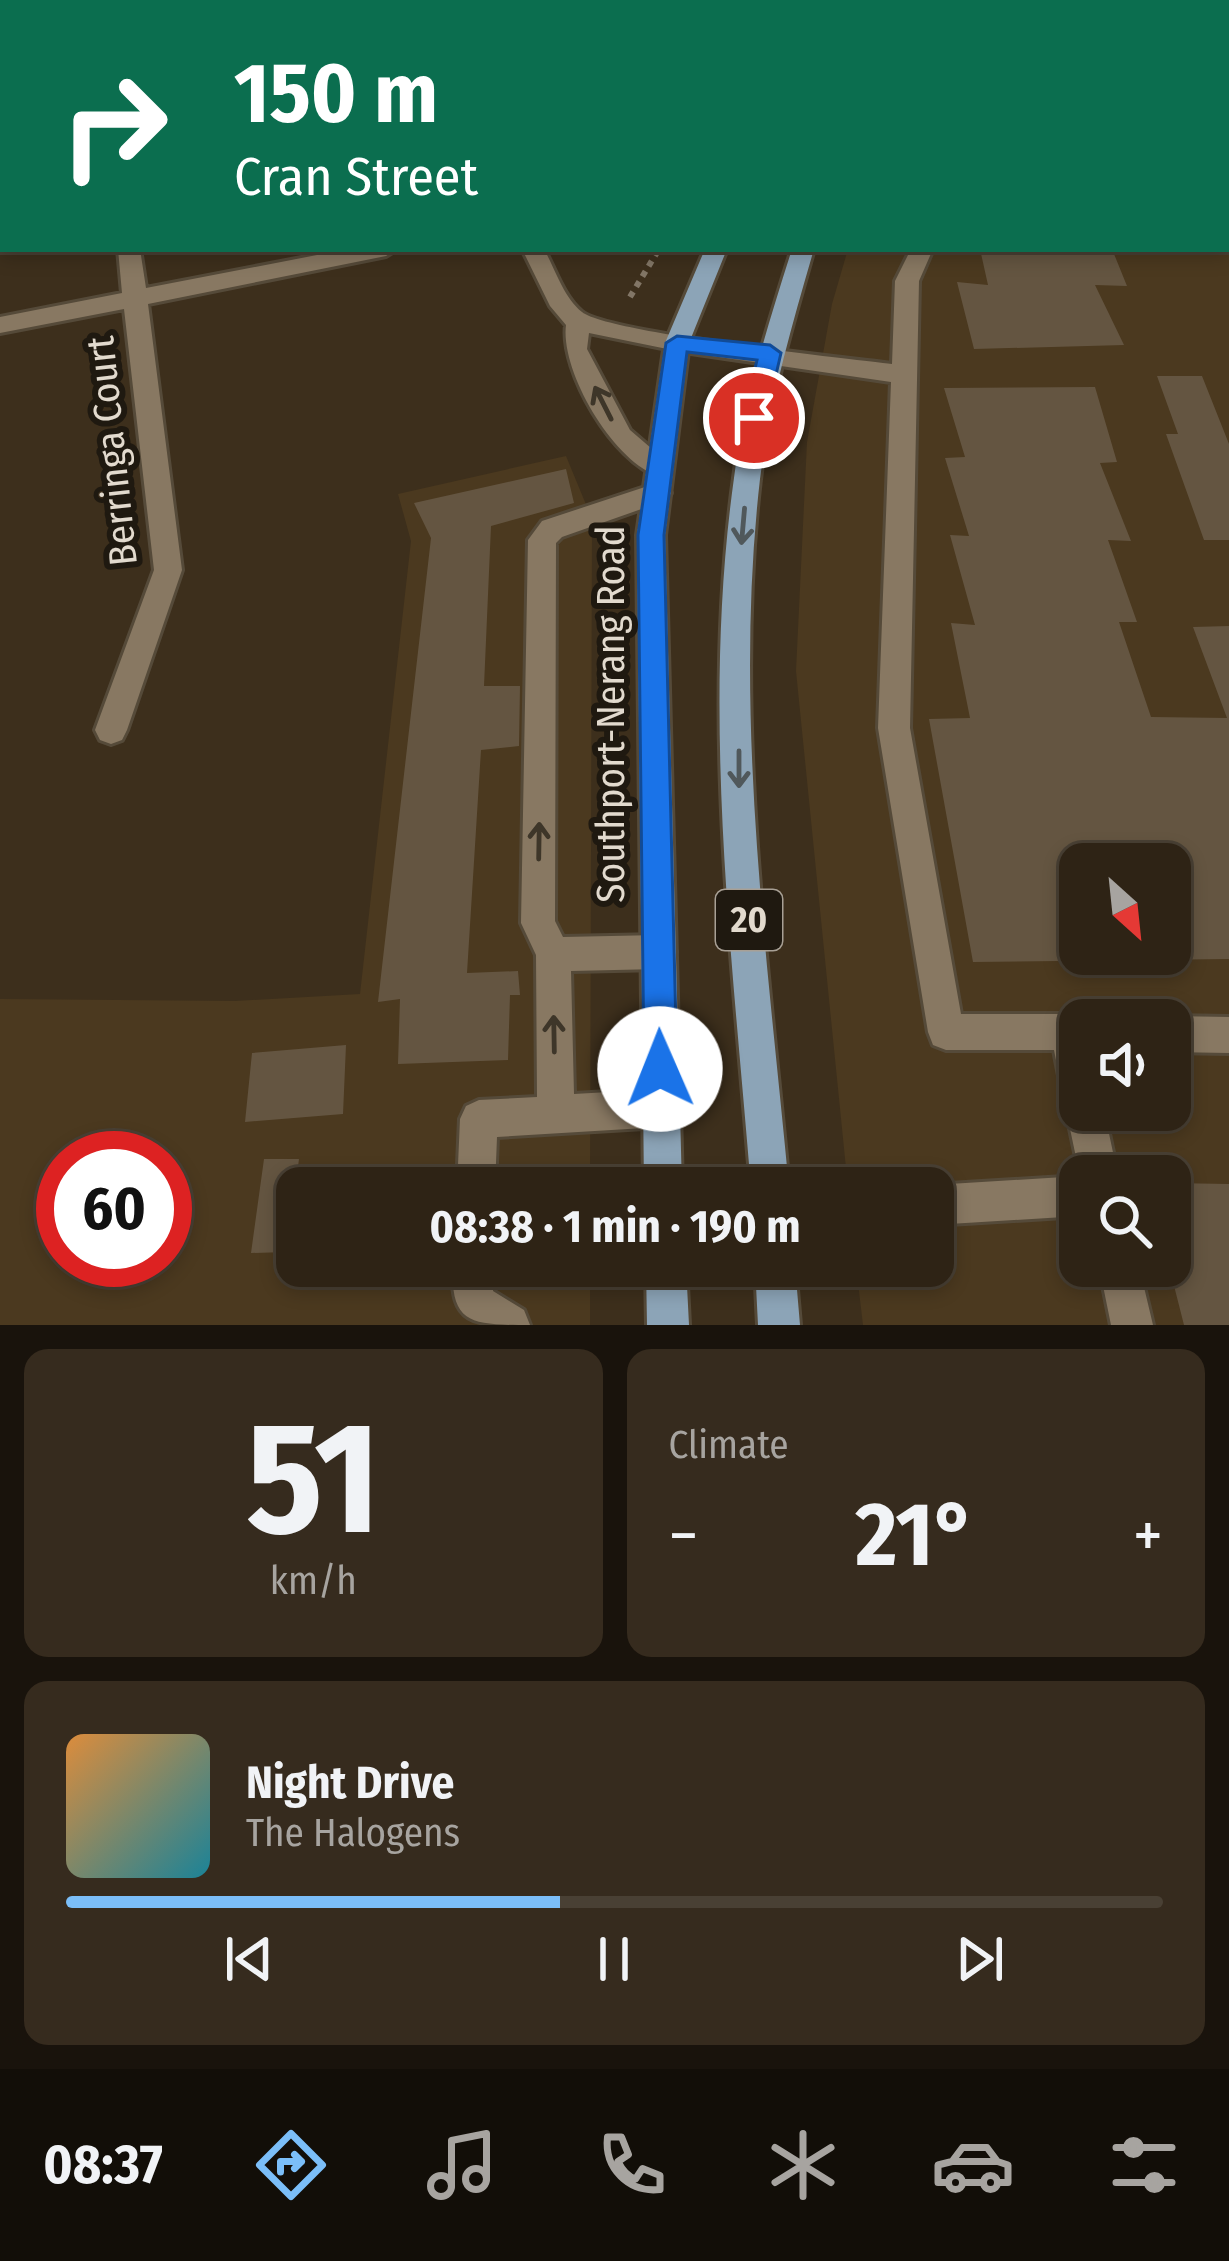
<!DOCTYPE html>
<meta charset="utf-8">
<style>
:root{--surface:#2e2315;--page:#362b1e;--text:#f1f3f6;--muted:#a7a4a0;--line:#494034;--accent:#7bbef8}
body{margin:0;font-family:"Fira Sans Condensed",sans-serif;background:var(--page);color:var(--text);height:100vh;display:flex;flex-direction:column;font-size:45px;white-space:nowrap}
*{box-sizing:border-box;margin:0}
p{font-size:39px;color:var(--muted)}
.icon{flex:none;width:66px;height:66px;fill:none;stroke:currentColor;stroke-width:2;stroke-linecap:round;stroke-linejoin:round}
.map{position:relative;height:1325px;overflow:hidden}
.side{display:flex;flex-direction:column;gap:24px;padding:24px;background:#19130c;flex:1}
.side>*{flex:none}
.hud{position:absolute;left:0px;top:0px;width:1230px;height:252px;box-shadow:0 6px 18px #0003,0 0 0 3px var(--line);background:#0b6e4f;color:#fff;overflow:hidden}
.needle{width:78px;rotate:153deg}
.controls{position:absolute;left:1059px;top:843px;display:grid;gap:24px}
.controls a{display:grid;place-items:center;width:132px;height:132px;border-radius:24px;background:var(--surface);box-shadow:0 6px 18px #0003,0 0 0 3px var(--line);font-size:60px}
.speed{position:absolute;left:36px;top:1131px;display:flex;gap:24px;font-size:60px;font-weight:700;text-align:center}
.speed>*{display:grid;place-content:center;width:156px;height:156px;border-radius:50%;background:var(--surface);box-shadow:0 6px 18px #0003,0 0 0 3px var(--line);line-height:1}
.speed .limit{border:18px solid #d22;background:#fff;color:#111}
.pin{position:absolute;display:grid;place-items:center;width:102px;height:102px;color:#fff;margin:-51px;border:6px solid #fff;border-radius:50%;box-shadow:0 3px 12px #0007}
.me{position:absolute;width:132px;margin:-66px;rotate:359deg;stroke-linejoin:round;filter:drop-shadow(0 0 9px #0008)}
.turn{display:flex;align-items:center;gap:42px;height:252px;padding:0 36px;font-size:54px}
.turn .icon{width:156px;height:156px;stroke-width:2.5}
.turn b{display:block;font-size:84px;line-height:102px}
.big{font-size:90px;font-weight:700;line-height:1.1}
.side .card{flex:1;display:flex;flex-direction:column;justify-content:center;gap:18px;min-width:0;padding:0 42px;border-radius:24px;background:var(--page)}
.side .dial{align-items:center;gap:0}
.dial b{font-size:156px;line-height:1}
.song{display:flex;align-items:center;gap:36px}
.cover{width:144px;height:144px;border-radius:18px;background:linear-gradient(135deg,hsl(30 70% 55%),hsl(190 70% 35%))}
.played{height:12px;border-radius:6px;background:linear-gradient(90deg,var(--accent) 45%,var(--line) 45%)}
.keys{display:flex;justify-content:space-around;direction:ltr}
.heat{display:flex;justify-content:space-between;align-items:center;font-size:66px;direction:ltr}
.side .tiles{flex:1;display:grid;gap:24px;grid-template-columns:1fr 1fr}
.card:last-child{grid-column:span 2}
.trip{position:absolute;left:276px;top:1167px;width:678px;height:120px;border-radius:24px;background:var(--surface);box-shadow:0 6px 18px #0003,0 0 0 3px var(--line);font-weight:700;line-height:120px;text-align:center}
.dock{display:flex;height:192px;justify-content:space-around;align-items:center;background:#120e08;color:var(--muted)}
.dock .icon{width:84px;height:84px}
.dock .active{color:var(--accent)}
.dock b{font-size:54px;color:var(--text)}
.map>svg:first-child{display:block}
</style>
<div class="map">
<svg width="1229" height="1325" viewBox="0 0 1229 1325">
<rect width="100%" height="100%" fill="#3d2f1c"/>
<path fill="#4b391f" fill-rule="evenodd" d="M991,0H1229V1325H863L856,1266H933V1188H848L796,671L807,442L832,304L848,249H1227V3ZM1080,864H1170V954H1080ZM1080,1020H1170V1110H1080ZM1080,1176H1170V1266H1080Z
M566,456L592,519L590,1188H297V1266H590V1325H0V999L235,1001L360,994L411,541L398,494ZM63,1158H165V1260H63Z"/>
<path fill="#645541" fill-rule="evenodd" d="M980,249H1112L1127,286L1095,285L1124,345L974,349L957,282L988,285Z
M1157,376H1202L1229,444V540H1204L1166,434H1178Z
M1095,387L1117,462L1100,463L1131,541L1108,540L1137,622H1119L1151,717L1227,718L1193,627L1229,626V959L973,962L929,719L970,718L951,623L975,625L950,535L969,536L945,458L965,457L944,388ZM1080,864H1170V954H1080Z
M566,469L574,503L491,526L484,686H520L519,746L481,750L467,973L518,971L520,995H510L508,1060L398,1064L400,999L378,1002L431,538L414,503Z
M346,1045L343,1114L245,1122L252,1053Z
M264,1159H299L287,1252L251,1253Z
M556,1175V1188H397V1180Z
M1170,1183L1229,1184V1325H1184L1169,1266Z"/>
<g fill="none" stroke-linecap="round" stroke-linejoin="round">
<g stroke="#554a39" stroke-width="6">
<path id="minor" d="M32,0H50V3H32Z
M118,249H140L146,288L348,249H397L386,256L148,304L182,570L127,730L122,740L111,744L100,740L95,730L154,570L124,309L0,333V317L122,293Z
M522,249H544C555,269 564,298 582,312C608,333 844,358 892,364L895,281L911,249H933L919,281L910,728L961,1014H1080L1093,1020H1080V1110H1104L1118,1176H1080V1216L933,1225V1188H927L933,1185L1080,1176L1066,1110L1070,1101L1061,1086L1054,1050H946L933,1045L928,1032L878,728L891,382L677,351L589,333L587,349L630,430L673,467L660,477C613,462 560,371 566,325L550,306Z
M657,483L667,486L671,493L667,500L562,537L556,543L555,921L563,937L659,935L671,940L676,952L671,964L659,969L571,971L574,1094L661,1089L674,1095L680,1108L674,1121L661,1127L497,1137L495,1188H457L460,1119L466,1106L479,1100L537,1097L536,955L521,923L528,540L542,521Z
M1170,1016L1229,1017V1053L1170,1052V1020H1160Z
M453,1266H493V1291L524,1310L530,1325C472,1325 450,1325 453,1266Z
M1099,1266H1139L1153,1325H1111Z"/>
</g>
<g stroke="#554a39" stroke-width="6">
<path id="major" d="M705,249H727L689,343L665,535L682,1188H644L637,535L665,343Z
M792,249H814C792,325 770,400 760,479C733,715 767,953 789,1188H751C732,953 701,713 734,478C744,400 768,325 792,249Z
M646,1266H686L689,1325H647Z
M755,1266H795L800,1325H758Z"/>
</g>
<path stroke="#827666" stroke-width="6" stroke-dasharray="6 6" stroke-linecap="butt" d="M630,297L659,249"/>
<use href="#minor" fill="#887862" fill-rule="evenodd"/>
<use href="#major" fill="#8ca4b7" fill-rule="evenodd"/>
</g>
<defs><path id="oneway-shaft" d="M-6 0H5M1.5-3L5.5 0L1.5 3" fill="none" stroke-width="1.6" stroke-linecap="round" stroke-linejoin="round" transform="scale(3)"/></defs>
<g stroke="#3e3629">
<use href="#oneway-shaft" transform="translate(603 403) rotate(-117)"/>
<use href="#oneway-shaft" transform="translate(539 841) rotate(-89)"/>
<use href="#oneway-shaft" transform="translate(554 1034) rotate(-91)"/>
</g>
<g stroke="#50585b">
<use href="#oneway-shaft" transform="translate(743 526) rotate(95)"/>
<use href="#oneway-shaft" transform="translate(739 769) rotate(90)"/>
</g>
<path fill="#1a73e8" stroke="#114b97" stroke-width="3" d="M677,336L770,345L781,353L766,418L754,427L743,418L757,360L687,352L664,535L677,1069L672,1081L660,1086L648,1081L644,1069L638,535L666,343Z"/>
<g text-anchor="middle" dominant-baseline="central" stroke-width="12" stroke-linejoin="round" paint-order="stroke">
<rect fill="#1f1910" stroke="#a8a095" stroke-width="3" x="716" y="890" width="66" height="60" rx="9"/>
<g font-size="36" font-weight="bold" fill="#e2dace">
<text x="749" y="920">20</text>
</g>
<g font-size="39" fill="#e2dace" stroke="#1f1910">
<text transform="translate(112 451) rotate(-96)">Berringa Court</text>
<text transform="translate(611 714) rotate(-90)">Southport-Nerang Road</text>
</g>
</g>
</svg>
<div class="controls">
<a><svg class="needle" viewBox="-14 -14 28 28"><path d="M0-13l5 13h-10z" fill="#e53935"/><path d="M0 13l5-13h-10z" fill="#a7a4a0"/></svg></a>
<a><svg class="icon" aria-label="sound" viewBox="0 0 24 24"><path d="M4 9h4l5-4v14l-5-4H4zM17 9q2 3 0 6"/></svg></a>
<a><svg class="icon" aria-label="search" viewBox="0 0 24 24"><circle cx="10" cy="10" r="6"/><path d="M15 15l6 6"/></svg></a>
</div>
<div class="speed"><div class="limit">60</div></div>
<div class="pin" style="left:754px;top:418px;background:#d93025"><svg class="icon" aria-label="arrive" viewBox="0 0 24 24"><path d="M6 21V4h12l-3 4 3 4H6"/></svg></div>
<svg class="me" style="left:660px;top:1069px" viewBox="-20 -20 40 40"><circle r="19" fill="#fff"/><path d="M0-13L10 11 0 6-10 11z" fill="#1a73e8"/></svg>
<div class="trip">08:38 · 1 min · 190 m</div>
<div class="hud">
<div class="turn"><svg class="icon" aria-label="right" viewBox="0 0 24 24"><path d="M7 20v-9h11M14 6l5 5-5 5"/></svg><div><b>150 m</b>Cran Street</div></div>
</div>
</div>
<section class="side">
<div class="tiles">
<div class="card dial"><b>51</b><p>km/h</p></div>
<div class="card"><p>Climate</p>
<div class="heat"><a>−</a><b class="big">21°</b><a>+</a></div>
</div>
<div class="card">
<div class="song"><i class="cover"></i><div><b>Night Drive</b><p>The Halogens</p></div></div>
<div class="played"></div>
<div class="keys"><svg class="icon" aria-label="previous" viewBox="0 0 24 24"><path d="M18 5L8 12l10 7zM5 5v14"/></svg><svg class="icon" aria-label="pause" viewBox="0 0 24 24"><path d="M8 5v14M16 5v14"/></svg><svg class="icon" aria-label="next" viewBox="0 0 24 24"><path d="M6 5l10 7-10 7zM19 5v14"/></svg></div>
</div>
</div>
</section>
<nav class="dock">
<b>08:37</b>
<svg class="icon active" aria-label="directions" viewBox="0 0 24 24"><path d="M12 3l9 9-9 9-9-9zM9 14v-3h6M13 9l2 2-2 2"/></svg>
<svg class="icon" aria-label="music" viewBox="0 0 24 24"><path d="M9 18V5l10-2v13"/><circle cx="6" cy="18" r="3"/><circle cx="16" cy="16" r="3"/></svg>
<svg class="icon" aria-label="phone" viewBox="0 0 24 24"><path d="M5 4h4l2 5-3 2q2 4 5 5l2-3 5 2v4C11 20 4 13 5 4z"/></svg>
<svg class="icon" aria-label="climate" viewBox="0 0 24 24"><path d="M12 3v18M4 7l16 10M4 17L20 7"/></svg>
<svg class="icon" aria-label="car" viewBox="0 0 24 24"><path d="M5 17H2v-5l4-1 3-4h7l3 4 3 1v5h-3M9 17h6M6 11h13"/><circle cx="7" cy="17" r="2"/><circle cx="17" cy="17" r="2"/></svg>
<svg class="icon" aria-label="filters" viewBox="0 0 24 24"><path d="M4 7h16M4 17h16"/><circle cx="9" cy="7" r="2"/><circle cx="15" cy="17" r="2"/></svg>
</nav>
